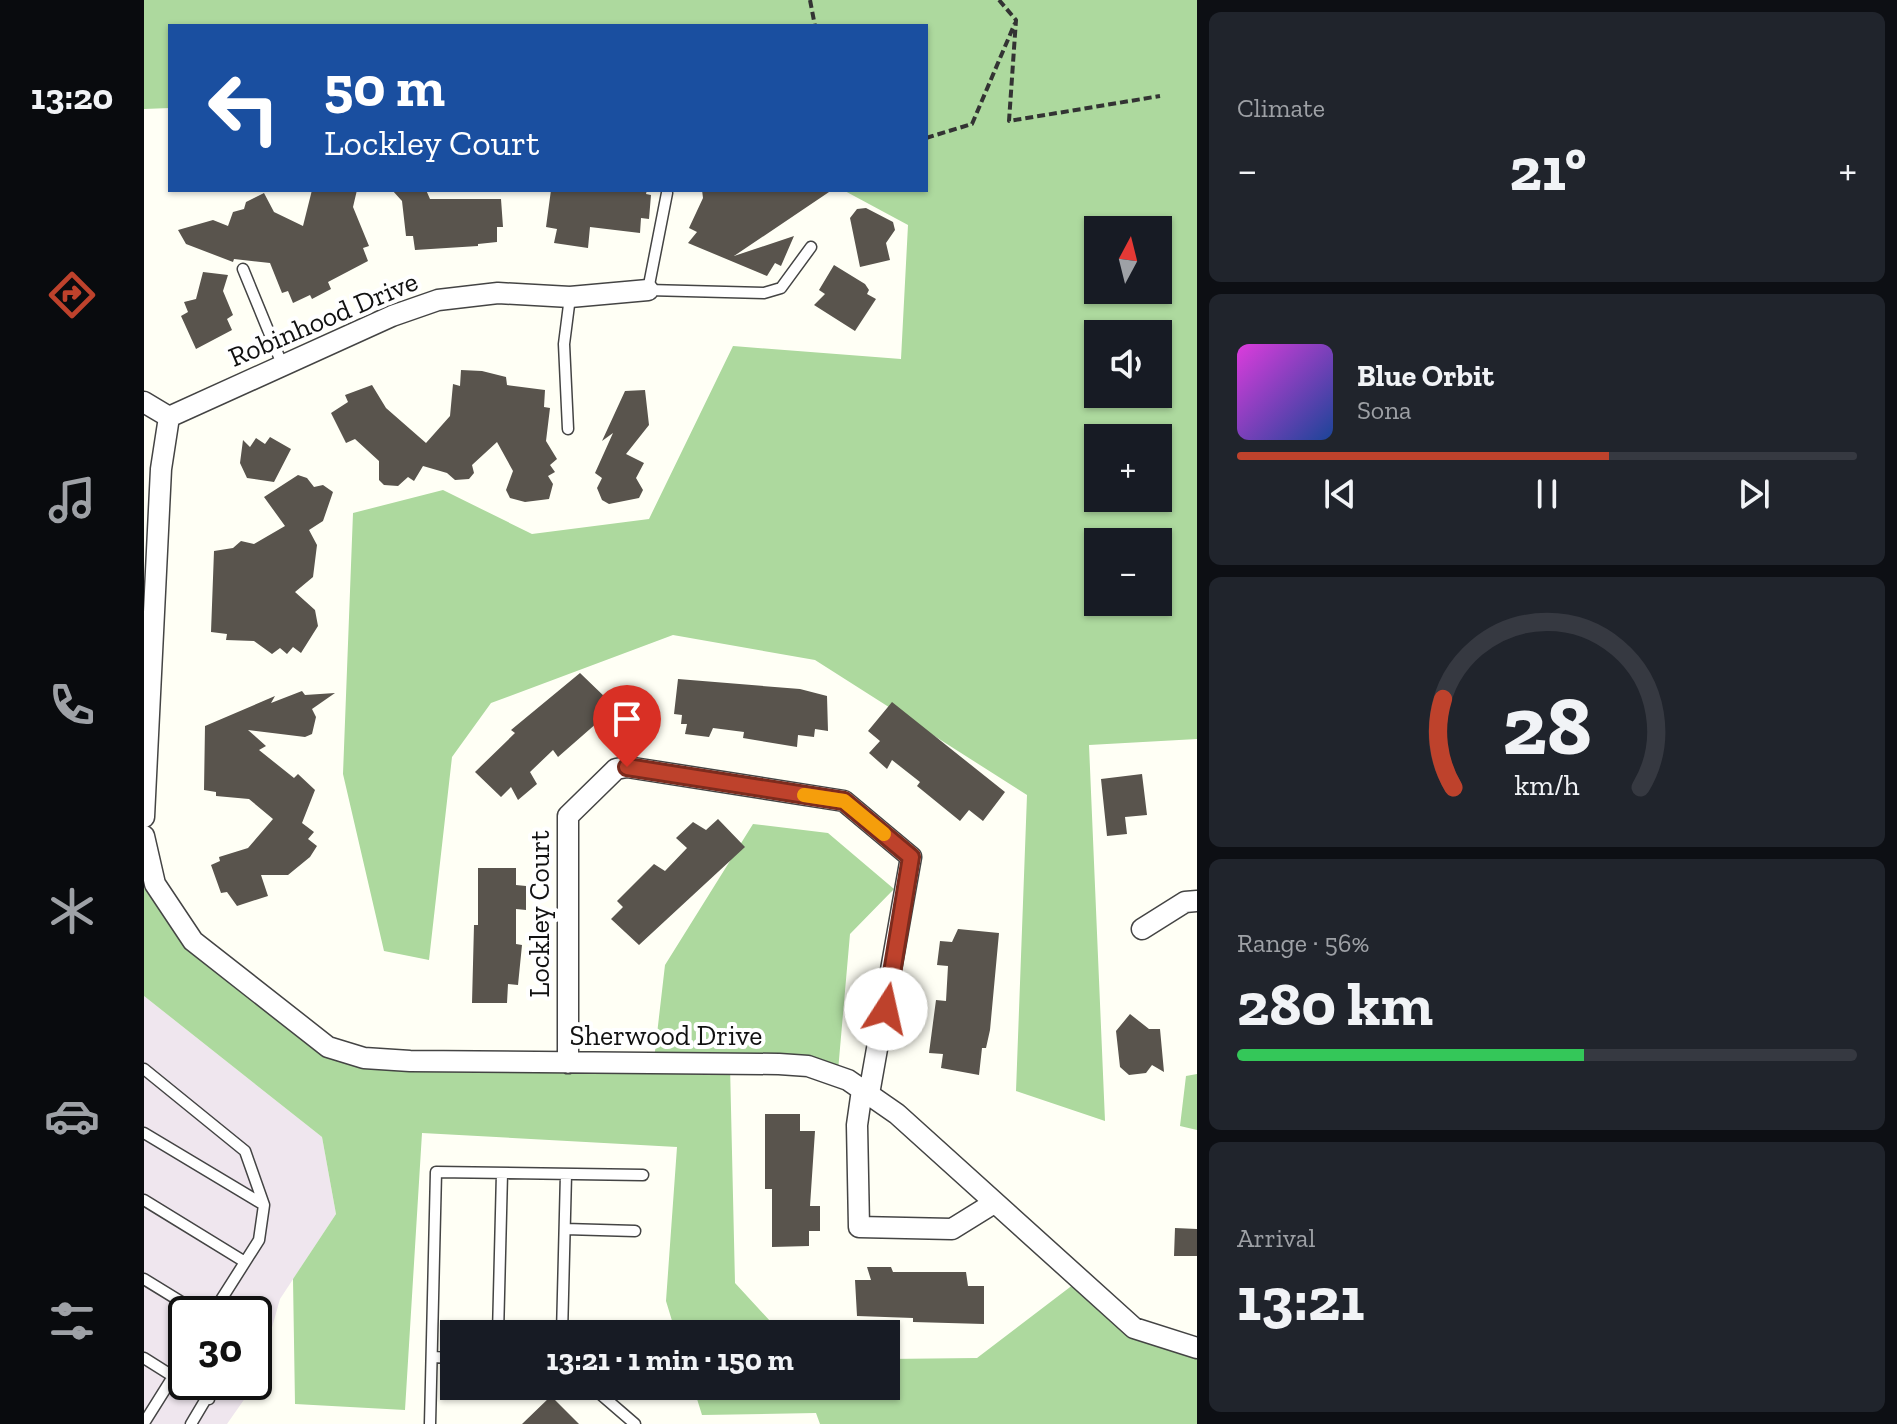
<!DOCTYPE html>
<meta charset="utf-8">
<style>
:root{--surface:#171b24;--page:#20242c;--text:#f1f3f6;--muted:#9ea1a6;--line:#363941;--accent:#be422c}
body{margin:0;font-family:"Zilla Slab",serif;background:var(--page);color:var(--text);height:100vh;display:flex;flex-direction:column;font-size:30px;white-space:nowrap}
*{box-sizing:border-box;margin:0}
p{font-size:26px;color:var(--muted)}
.icon{flex:none;width:44px;height:44px;fill:none;stroke:currentColor;stroke-width:2;stroke-linecap:round;stroke-linejoin:round}
.map{position:relative;flex:1;overflow:hidden}
.drawer{display:flex;flex-direction:column;gap:12px;padding:12px;background:#0d0f14;width:700px}
.drawer>*{flex:none}
.banner{position:absolute;left:24px;top:24px;width:760px;height:168px;border-radius:0px;box-shadow:0 2px 6px #0004;background:#1a4fa0;color:#fff;overflow:hidden}
.needle{width:52px;rotate:7deg}
.tools{position:absolute;left:940px;top:216px;display:grid;gap:16px}
.tools a{display:grid;place-items:center;width:88px;height:88px;border-radius:0px;background:var(--surface);box-shadow:0 2px 6px #0004;font-size:40px}
.speed{position:absolute;left:24px;top:1296px;display:flex;gap:16px;font-size:40px;font-weight:700;text-align:center}
.speed>*{display:grid;place-content:center;width:104px;height:104px;border-radius:50%;background:var(--surface);box-shadow:0 2px 6px #0004;line-height:1}
.speed .limit{border:4px solid #111;border-radius:12px;background:#fff;color:#111}
.pin{position:absolute;display:grid;place-items:center;width:68px;height:68px;color:#fff;margin:-82px -34px;border-radius:50% 50% 50% 0;rotate:-45deg;box-shadow:0 0 8px #0007}
.pin .icon{rotate:45deg}
.me{position:absolute;width:88px;margin:-44px;rotate:10deg;stroke-linejoin:round;filter:drop-shadow(0 0 6px #0008)}
.turn{display:flex;align-items:center;gap:28px;height:168px;padding:0 24px;font-size:36px}
.turn .icon{width:104px;height:104px;stroke-width:2.5}
.turn b{display:block;font-size:56px;line-height:68px}
.big{font-size:60px;font-weight:700;line-height:1.1}
.drawer .widget{flex:1;display:flex;flex-direction:column;justify-content:center;gap:12px;min-width:0;padding:0 28px;border-radius:12px;background:var(--page)}
.drawer .dial{align-items:center;gap:0}
.dial svg{height:208px;overflow:visible;fill:none;stroke:var(--line);stroke-width:7;stroke-linecap:round;text-anchor:middle}
.dial text{fill:var(--text);stroke:none}
.song{display:flex;align-items:center;gap:24px}
.cover{width:96px;height:96px;border-radius:12px;background:linear-gradient(135deg,hsl(300 70% 55%),hsl(220 70% 35%))}
.played{height:8px;border-radius:4px;background:linear-gradient(90deg,var(--accent) 60%,var(--line) 60%)}
.keys{display:flex;justify-content:space-around;direction:ltr}
.heat{display:flex;justify-content:space-between;align-items:center;font-size:44px;direction:ltr}
.charge{height:12px;border-radius:6px;background:linear-gradient(90deg,#34c759 56%,var(--line) 0)}
.trip{position:absolute;left:296px;top:1320px;width:460px;height:80px;border-radius:0px;background:var(--surface);box-shadow:0 2px 6px #0004;font-weight:700;line-height:80px;text-align:center}
main{display:flex;flex:1;min-height:0}
.tabs{display:flex;flex-direction:column;width:144px;justify-content:space-around;align-items:center;background:#090b0e;color:var(--muted)}
.tabs .icon{width:56px;height:56px}
.tabs .selected{color:var(--accent)}
.tabs b{font-size:36px;color:var(--text)}
.map>svg:first-child{display:block}
</style>
<main>
<nav class="tabs">
<b>13:20</b>
<svg class="icon selected" aria-label="directions" viewBox="0 0 24 24"><path d="M12 3l9 9-9 9-9-9zM9 14v-3h6M13 9l2 2-2 2"/></svg>
<svg class="icon" aria-label="music" viewBox="0 0 24 24"><path d="M9 18V5l10-2v13"/><circle cx="6" cy="18" r="3"/><circle cx="16" cy="16" r="3"/></svg>
<svg class="icon" aria-label="phone" viewBox="0 0 24 24"><path d="M5 4h4l2 5-3 2q2 4 5 5l2-3 5 2v4C11 20 4 13 5 4z"/></svg>
<svg class="icon" aria-label="climate" viewBox="0 0 24 24"><path d="M12 3v18M4 7l16 10M4 17L20 7"/></svg>
<svg class="icon" aria-label="car" viewBox="0 0 24 24"><path d="M5 17H2v-5l4-1 3-4h7l3 4 3 1v5h-3M9 17h6M6 11h13"/><circle cx="7" cy="17" r="2"/><circle cx="17" cy="17" r="2"/></svg>
<svg class="icon" aria-label="filters" viewBox="0 0 24 24"><path d="M4 7h16M4 17h16"/><circle cx="9" cy="7" r="2"/><circle cx="15" cy="17" r="2"/></svg>
</nav>
<div class="map">
<svg width="1053" height="1424" viewBox="0 0 1053 1424">
<rect width="100%" height="100%" fill="#fffff5"/>
<path fill="#efe6ee" fill-rule="evenodd" d="M0,996L178,1137L192,1214L136,1299L113,1381L83,1424H0ZM42,1314H110V1382H42Z"/>
<path fill="#add99e" fill-rule="evenodd" d="M0,0H1053V739L945,745L961,1121L872,1091L883,795L671,660L529,635L347,703L308,757L285,960L240,951L199,774L209,513L299,490L388,534L505,519L589,346L757,359L764,225L699,190H782V26H26V108L0,109ZM954,230H1014V290H954ZM954,334H1014V394H954ZM954,438H1014V498H954ZM954,542H1014V602H954Z
M609,824L684,833L750,889L706,934L694,1071L586,1065L591,1283L638,1334H532L522,1301L533,1147L278,1133L261,1410L151,1404L149,1279L192,1214L178,1137L0,996V888L197,1052L510,1060L521,965Z
M1053,1074V1130L1036,1126L1042,1076Z
M934,1281L1025,1343L1053,1344V1424H676L672,1413L558,1415L549,1386H742V1359L833,1358Z"/>
<path fill="#59544d" d="M168,190H213L209,207L225,246L219,248L224,261L184,282L187,289L168,299L166,295L149,303L144,291L138,293L126,263L90,259L89,262L42,244L34,230L69,220L84,226L89,212L100,209L102,202L120,193L130,212L159,226Z
M248,190H282L286,199H357L359,227H353V242L334,244V246L271,250L269,236H262L258,201Z
M407,190H503L502,194L507,195L505,219L497,218L496,233L446,227L444,248L410,243L413,229L402,227Z
M558,190H688L590,256L650,236L637,266L631,263L623,276L544,243L553,232L545,228L559,198Z
M722,208L749,222L751,230L742,243L746,260L716,267L706,218L713,209Z
M690,265L721,284L725,290L723,294L732,299L711,331L670,305L681,294L675,290Z
M59,272L84,275L79,291L89,315L83,319L88,330L52,349L37,316L44,312L40,302L52,299Z
M317,370L338,371L362,377L363,385L401,390L400,407L406,408L402,441L413,459L406,465L411,472L404,476L409,484L405,499L381,502L366,498L362,490L369,471L353,442L328,465L330,473L325,479L311,480L303,473L279,466L270,481L264,477L254,486L240,485L235,480V461L211,439L202,443L187,413L204,402L201,395L228,385L242,408L282,443L306,416L309,384L316,386Z
M501,390L505,425L482,454L500,463L492,478L499,490L495,498L465,504L458,500L453,488L458,478L451,473L469,433L458,441L481,391Z
M126,437L147,449L130,482L103,478L96,463L99,440L106,447L112,438L121,444Z
M154,475L163,478L170,487L179,485L189,492L179,521L165,530L173,545L169,577L151,592L171,610L174,626L157,653L149,647L143,654L136,648L128,654L110,641L82,640L83,634L67,632L70,551L89,548L97,541L110,544L141,526L120,497Z
M436,673L464,700L455,708L457,712L451,718L454,722L414,757L409,750L386,772L393,784L374,800L367,787L357,797L331,772L371,733L367,730Z
M534,679L656,689L683,696L684,731L671,729L670,737L654,735L653,747L599,738L600,732L569,728L565,737L541,734L543,724H537L538,715L530,714Z
M158,691L161,695L191,693L168,709L172,717L168,734L161,737L104,730L122,746L115,750L150,778L154,774L171,790L158,823L170,832L164,839L173,846L166,857L144,875H117L124,896L93,906L83,892L77,893L67,865L76,861L75,857L104,848L129,819L105,799L72,796V792L60,790L61,726L131,696L127,703Z
M748,702L861,792L839,821L825,810L816,821L773,786L776,782L748,760L743,769L725,753L736,741L724,731Z
M998,774L1003,815L981,817L983,834L963,836L957,779Z
M574,819L601,847L495,945L467,919L479,907L473,901L510,864L521,871L543,848L532,838L549,822L562,830Z
M334,868H372V885L382,886V910L372,909V944L378,945L374,985L364,984L363,1003H328L330,925H334Z
M814,929L855,933L846,1030L842,1048H838L835,1075L797,1068L799,1054L785,1053L792,1000L802,1001L804,966L793,965L796,941L808,942Z
M986,1014L1005,1029H1016L1020,1072L1008,1065L1002,1073L985,1075L976,1067L972,1031Z
M621,1114H656V1131H671L666,1206H676V1231H665V1246L628,1247V1189H621Z
M1031,1228L1053,1229V1256H1030Z
M723,1267H747L749,1272H822L824,1286H840V1324L769,1322V1318L713,1316L711,1280H727Z
M407,1396L435,1424H378Z"/>
<g fill="none" stroke-linecap="round" stroke-linejoin="round">
<g stroke="#444" stroke-width="13">
<path id="service" d="M523,193L504,290L620,293L637,288L667,247
M99,269L138,364
M424,429L420,344L426,297
M0,1069L101,1151L120,1205L115,1240L68,1314
M0,1133L120,1205
M0,1200L101,1262
M421,1229L491,1231
M0,1279L57,1314
M354,1334L358,1173
M418,1334L422,1174
M288,1357L310,1358
M0,1358L65,1399
M447,1386L491,1424
M0,1423L42,1356
M47,1424L72,1382
M286,1424L292,1172L499,1175"/>
</g>
<g stroke="#444" stroke-width="23">
<path id="minor" d="M0,402L25,417
M25,417L248,316L294,300L354,293L426,297L504,290
M0,817L17,469L25,417
M0,836L11,884L49,941L184,1047L220,1058L266,1061L635,1064L664,1066L704,1080L753,1114L990,1328L1053,1348
M998,929L1041,902L1053,901
M424,1063V816L472,769L483,767L700,801L767,857L725,1094
M718,1090L713,1125L715,1227L808,1229L850,1203"/>
</g>
<path stroke="#333" stroke-width="4" stroke-dasharray="8 4" stroke-linecap="butt" d="M666,0L671,26
M855,0L872,20L865,121L1016,96
M782,138L828,124L871,23"/>
<use href="#service" stroke="#fff" stroke-width="10"/>
<use href="#minor" stroke="#fff" stroke-width="20"/>
</g>
<g fill="none" stroke-linecap="round" stroke-linejoin="round">
<g stroke="#7c2b1d" stroke-width="20">
<path id="route" d="M483,767L700,801L767,857L742,1009"/>
</g>
<use href="#route" stroke="#be422c" stroke-width="14"/>
<path stroke="#f59e0b" stroke-width="14" d="M660,795L700,801L740,834"/>
</g>
<g text-anchor="middle" dominant-baseline="central" stroke-width="8" stroke-linejoin="round" paint-order="stroke">
<g font-size="28" fill="#111" stroke="#fff">
<text transform="translate(179 319) rotate(-23)">Robinhood Drive</text>
<text transform="translate(395 914) rotate(-90)">Lockley Court</text>
<text x="522" y="1035">Sherwood Drive</text>
</g>
</g>
</svg>
<div class="tools">
<a><svg class="needle" viewBox="-14 -14 28 28"><path d="M0-13l5 13h-10z" fill="#e53935"/><path d="M0 13l5-13h-10z" fill="#9ea1a6"/></svg></a>
<a><svg class="icon" aria-label="sound" viewBox="0 0 24 24"><path d="M4 9h4l5-4v14l-5-4H4zM17 9q2 3 0 6"/></svg></a>
<a>+</a>
<a>−</a>
</div>
<div class="speed"><div class="limit">30</div></div>
<div class="pin" style="left:483px;top:767px;background:#d93025"><svg class="icon" aria-label="arrive" viewBox="0 0 24 24"><path d="M6 21V4h12l-3 4 3 4H6"/></svg></div>
<svg class="me" style="left:742px;top:1009px" viewBox="-20 -20 40 40"><circle r="19" fill="#fff"/><path d="M0-13L10 11 0 6-10 11z" fill="#be422c"/></svg>
<div class="trip">13:21 · 1 min · 150 m</div>
<div class="banner">
<div class="turn"><svg class="icon" aria-label="left" viewBox="0 0 24 24"><path d="M17 20v-9H6M10 6l-5 5 5 5"/></svg><div><b>50 m</b>Lockley Court</div></div>
</div>
</div>
<section class="drawer">
<div class="widget"><p>Climate</p>
<div class="heat"><a>−</a><b class="big">21°</b><a>+</a></div>
</div>
<div class="widget">
<div class="song"><i class="cover"></i><div><b>Blue Orbit</b><p>Sona</p></div></div>
<div class="played"></div>
<div class="keys"><svg class="icon" aria-label="previous" viewBox="0 0 24 24"><path d="M18 5L8 12l10 7zM5 5v14"/></svg><svg class="icon" aria-label="pause" viewBox="0 0 24 24"><path d="M8 5v14M16 5v14"/></svg><svg class="icon" aria-label="next" viewBox="0 0 24 24"><path d="M6 5l10 7-10 7zM19 5v14"/></svg></div>
</div>
<div class="widget dial"><svg viewBox="0 0 100 80">
<path d="M14 69A42 42 0 1 1 86 69"/>
<path d="M14 69A42 42 0 0 1 10 35" stroke="#be422c"/>
<text x="50" y="56" font-size="32" font-weight="700">28</text>
<text x="50" y="72" font-size="11">km/h</text>
</svg></div>
<div class="widget"><p>Range · 56%</p><b class="big">280 km</b><div class="charge"></div></div>
<div class="widget"><p>Arrival</p><b class="big">13:21</b></div>
</section>
</main>
